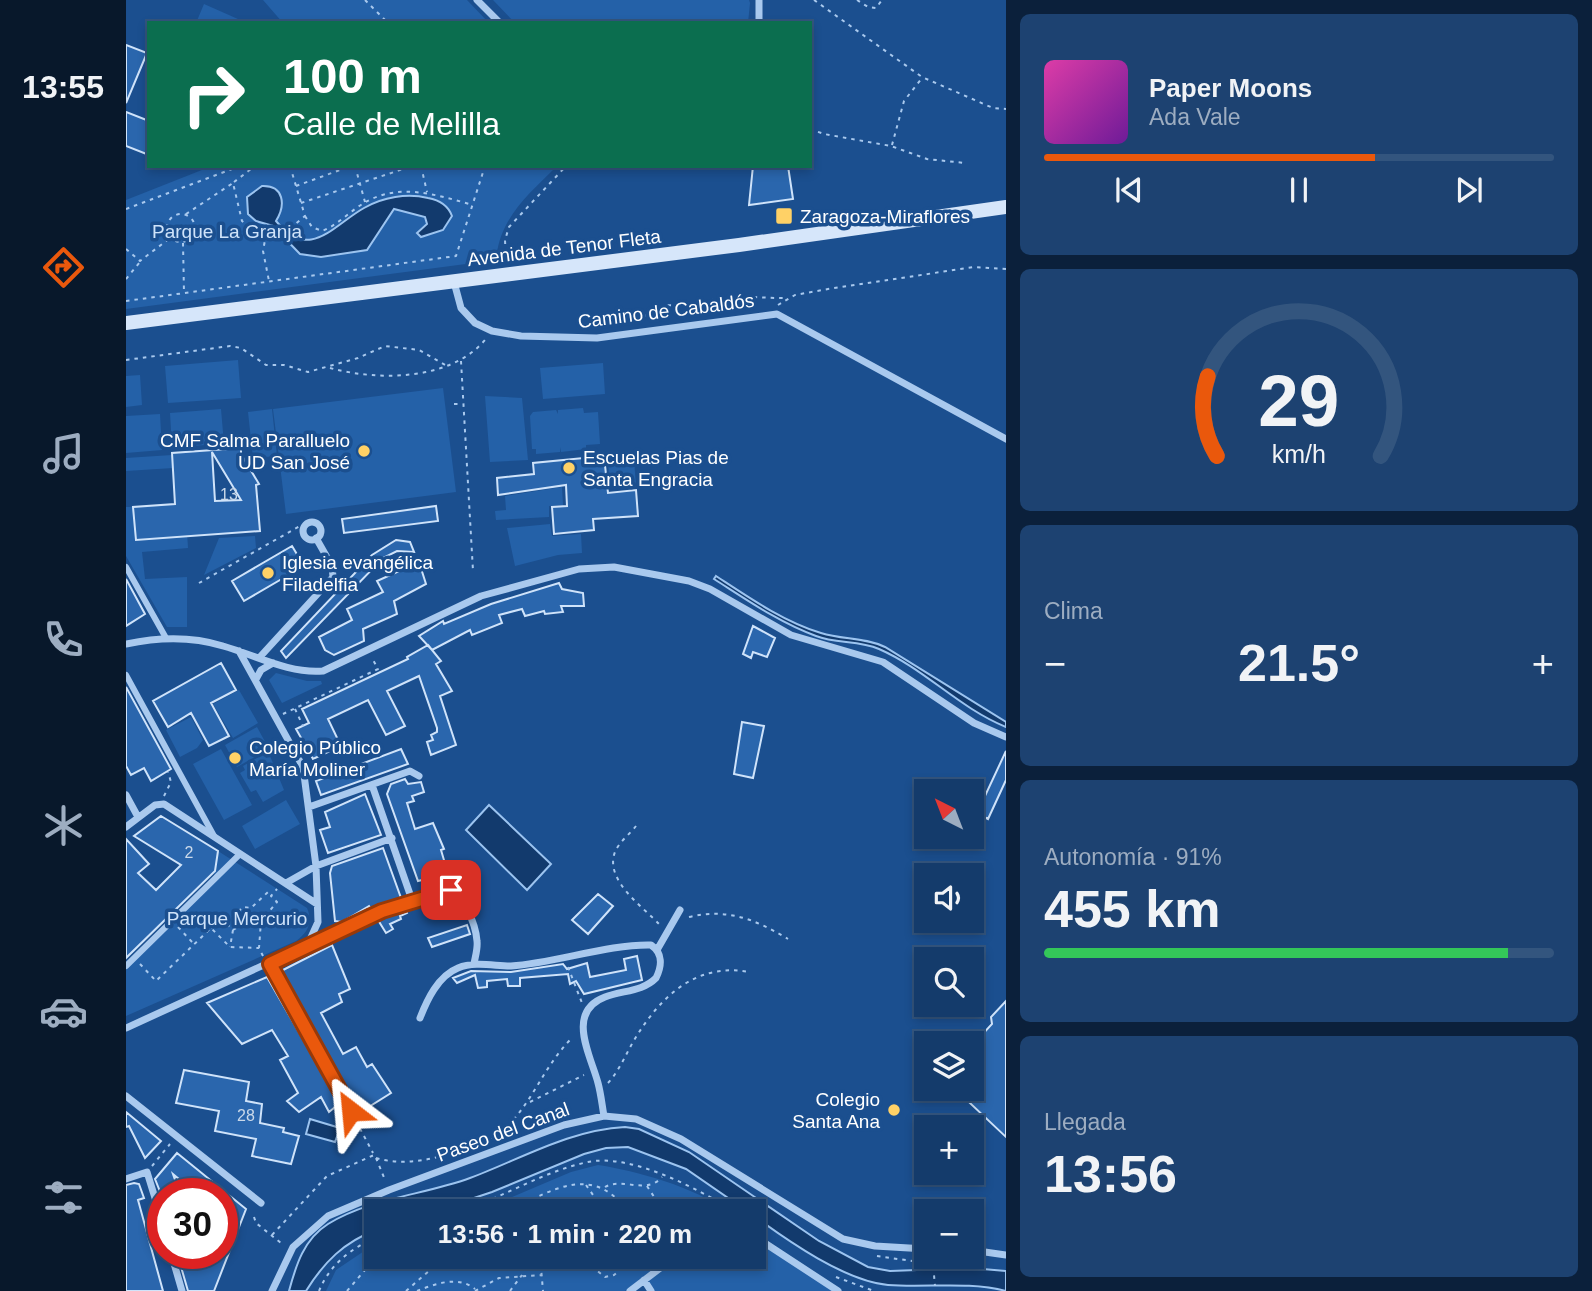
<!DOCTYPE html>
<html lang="es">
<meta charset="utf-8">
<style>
:root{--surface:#143b6b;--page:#1d4271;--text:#f1f3f6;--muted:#9dadc1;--line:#33557e;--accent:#ea580c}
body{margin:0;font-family:Arial,sans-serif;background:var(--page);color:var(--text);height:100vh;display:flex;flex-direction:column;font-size:26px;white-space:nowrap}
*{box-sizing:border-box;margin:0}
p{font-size:23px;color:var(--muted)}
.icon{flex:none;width:38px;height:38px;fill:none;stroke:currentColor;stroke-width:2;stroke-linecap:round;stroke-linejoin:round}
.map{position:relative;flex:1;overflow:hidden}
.details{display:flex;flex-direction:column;gap:14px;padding:14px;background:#0b203b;width:586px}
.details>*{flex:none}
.hud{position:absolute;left:21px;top:21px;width:665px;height:147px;border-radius:0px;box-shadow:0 4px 10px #0003,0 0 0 2px var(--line);background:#0b6e4f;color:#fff;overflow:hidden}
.needle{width:46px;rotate:318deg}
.tools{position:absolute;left:788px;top:779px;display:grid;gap:14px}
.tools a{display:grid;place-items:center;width:70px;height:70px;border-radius:0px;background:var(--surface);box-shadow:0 4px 10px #0003,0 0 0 2px var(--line);font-size:35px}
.speed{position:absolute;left:21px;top:1178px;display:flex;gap:14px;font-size:35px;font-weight:700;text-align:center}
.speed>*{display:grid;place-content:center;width:91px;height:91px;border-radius:50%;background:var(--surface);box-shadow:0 4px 10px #0003,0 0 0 2px var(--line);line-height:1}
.speed .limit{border:10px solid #d22;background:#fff;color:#111}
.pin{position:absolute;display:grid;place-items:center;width:60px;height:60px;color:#fff;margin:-30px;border-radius:14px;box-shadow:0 4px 10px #0006}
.me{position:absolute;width:77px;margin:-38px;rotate:331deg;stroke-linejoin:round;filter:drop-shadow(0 0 5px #0008)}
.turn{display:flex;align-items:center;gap:24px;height:147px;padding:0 21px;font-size:32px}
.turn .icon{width:91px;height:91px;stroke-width:2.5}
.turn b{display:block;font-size:49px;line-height:60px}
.big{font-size:52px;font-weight:600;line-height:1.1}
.details .card{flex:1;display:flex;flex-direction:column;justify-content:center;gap:10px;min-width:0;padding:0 24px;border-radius:10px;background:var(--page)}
.details .dial{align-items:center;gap:0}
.dial svg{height:182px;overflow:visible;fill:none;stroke:var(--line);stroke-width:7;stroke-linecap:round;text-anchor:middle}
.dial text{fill:var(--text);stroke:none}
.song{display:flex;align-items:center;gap:21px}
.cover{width:84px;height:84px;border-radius:10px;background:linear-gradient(135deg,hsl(320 70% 55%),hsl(280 70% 35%))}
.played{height:7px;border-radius:4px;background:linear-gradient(90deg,var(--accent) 65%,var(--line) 65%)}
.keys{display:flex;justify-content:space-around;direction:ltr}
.heat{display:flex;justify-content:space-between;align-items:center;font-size:38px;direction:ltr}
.charge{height:10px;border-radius:5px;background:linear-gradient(90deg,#34c759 91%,var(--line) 0)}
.trip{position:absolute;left:238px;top:1199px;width:402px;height:70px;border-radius:0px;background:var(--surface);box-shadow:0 4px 10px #0003,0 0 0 2px var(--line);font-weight:600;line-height:70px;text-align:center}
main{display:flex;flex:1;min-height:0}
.menu{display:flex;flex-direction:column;width:126px;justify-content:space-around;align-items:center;background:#08182b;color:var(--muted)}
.menu .icon{width:49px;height:49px}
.menu .current{color:var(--accent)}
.menu b{font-size:32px;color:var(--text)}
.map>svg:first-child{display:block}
</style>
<main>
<nav class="menu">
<b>13:55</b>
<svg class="icon current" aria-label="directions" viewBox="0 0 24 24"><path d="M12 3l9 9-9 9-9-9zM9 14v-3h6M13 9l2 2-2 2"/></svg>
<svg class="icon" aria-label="music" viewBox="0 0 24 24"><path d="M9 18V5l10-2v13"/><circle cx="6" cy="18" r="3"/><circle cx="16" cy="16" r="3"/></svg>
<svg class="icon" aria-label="phone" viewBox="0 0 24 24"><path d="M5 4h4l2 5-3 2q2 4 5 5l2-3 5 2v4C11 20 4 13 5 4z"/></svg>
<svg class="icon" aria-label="climate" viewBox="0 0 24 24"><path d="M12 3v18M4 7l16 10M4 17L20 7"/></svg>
<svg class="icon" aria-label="car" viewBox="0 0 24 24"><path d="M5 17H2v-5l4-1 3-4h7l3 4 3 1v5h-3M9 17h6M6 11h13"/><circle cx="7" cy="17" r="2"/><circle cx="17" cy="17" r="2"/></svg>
<svg class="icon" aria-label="filters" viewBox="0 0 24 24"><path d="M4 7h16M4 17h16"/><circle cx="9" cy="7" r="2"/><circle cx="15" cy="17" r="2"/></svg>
</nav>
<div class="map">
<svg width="880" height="1291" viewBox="0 0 880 1291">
<rect width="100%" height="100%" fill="#1b4f8f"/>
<path fill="#2461a8" d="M137,0H341L363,23H157Z
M367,0H623L624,3L622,23H389Z
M78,4L121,23H70Z
M86,166H431C402,195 374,217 370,260L0,309V200Z
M112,360L115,398L42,403L39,366Z
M477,363L479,394L417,399L414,368Z
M14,375L16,405L0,407V376Z
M317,388L330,492L160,514L147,409Z
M359,396L396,398L402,460L364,462Z
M457,408L458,413L472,412L474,444L460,445V449L435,452L434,447V452L410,454V449H406L404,416L407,412L430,410L432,414V410Z
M95,409L98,444L46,447L44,413Z
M146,409L151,456L127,458L122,412Z
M34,414L36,450L0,453V416Z
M46,455L47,468L0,471V458Z
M508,459L510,487L484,489L482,461Z
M436,487L437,505L423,506V517L370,520L369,511L380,510L379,496Z
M0,507H7L10,540L52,537L61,532L62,548L16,552L19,579L61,577V627H41L0,556Z
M424,524L426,536L455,534L456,553L432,555L389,566L381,528Z
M129,536L130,548L78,575L93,538Z
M150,673L181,681H195L196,684L156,703L143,680Z
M113,690L132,723L107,738L87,704Z
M65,717L77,740L71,748L54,757L40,730Z
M131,727L143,749L111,767L99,745Z
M95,749L126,805L98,820L67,764Z
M138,754L140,758L144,756L158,790L137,802L130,790L125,792L114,773L119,770L117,766Z
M160,800L174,824L129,849L116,826Z
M92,851L181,908C187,922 182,933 170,941L0,1016V963L88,876Z
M472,1165C507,1170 573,1188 599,1211H353L445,1172Z
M628,1236L712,1291H528L521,1278L550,1257L628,1256Z
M250,1243V1256L544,1257L499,1291H200L210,1270Z"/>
<path fill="#123a6d" stroke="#9cc4f0" stroke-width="2" d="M136,186C158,185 160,205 150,221C184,262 206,226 238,208C257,197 281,193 302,198C313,200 322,205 326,216L317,230L295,237L291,233L301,224L299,217L268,209L241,250L195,257L174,254L147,226L130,221L122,214L121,197Z
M590,576C622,597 658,622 695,633C717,640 738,637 759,647L880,722V727C833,708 799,669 753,649C733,640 710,644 690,636C654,623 621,600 588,579Z
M363,805L425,864L401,890L340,830Z
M184,1119L214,1128L209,1142L180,1134Z
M499,1127L513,1129L563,1152L693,1241L742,1267L764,1271L845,1268L880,1271V1291C842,1281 800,1288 762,1285C719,1281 662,1241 628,1216V1211H621L560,1169L502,1147L480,1148L458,1154L366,1192L309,1211H250V1230C218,1242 198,1262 180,1291H163C170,1265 178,1239 202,1224C244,1198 298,1195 344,1178C395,1159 443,1130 499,1127Z"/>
<path fill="#2a66ad" stroke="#cfe3fa" stroke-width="2" fill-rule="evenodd" d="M0,45L21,53L0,103Z
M0,112L23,121V155L0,146Z
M627,166H662L667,199L623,205Z
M115,448V454L133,484L130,485L134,531L10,540L7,507L49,504L46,453ZM86,452L115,500L89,501Z
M478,456L482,493L510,490L512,516L467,519L468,530L428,534L426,507L441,506L440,485L372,495L371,478L408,474L407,463Z
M310,506L312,521L218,533L216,519Z
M270,540L284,542L288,552L271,551L257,558L160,658L155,651L246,555Z
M166,546L178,566L118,601L106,581Z
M293,562L300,584L268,601L271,614L237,629L238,641L208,655L199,650L193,637L226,620L221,609L257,592L251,581Z
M0,579L19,614L0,626Z
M433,583L436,589L457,593L458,606H435L437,612L419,614L418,611L399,616L396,609L373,615L376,623L346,635L344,630L306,650L293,636L317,621L318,624L365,604Z
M627,626L649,638L641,657L627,652L625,658L617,654Z
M302,645L315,661L310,664L326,691L314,696L330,745L305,755L301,742L307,740L305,735L311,732V728L293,676L261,691L279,726L260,735L242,700L202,719L215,746L187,759L170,729L183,723L176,709L282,659L281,657Z
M95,663L110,690L85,703L103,736L83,746L65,713L42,727L27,701Z
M0,687L45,769L25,781L18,768L5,775L0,766Z
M616,722L638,726L627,778L608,774Z
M275,749L282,764L195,795L190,781Z
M880,751V780L862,819L851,813Z
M279,779L282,784L295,782L298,792L286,796L288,801L281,803L289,829L307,823L318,849L315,850L325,884L303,889L300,879L292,881L261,794L265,784Z
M239,794L255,835L202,853L194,830L204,827L199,812Z
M35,816L92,851L89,871L0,958V839L23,864L12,873L30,890L55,865L8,836Z
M257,848L275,898L245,909L243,906L216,922L209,921L204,873L206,866Z
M472,894L487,906L462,934L446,920Z
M280,910L281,913L274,916L275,919L264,924L267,929L260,933L252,920Z
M341,925L344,934L306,947L302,938Z
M206,945L224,989L213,994L216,1002L195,1013L217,1054L230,1047L241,1067L246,1064L265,1093L233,1113L156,974L157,970Z
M511,956L516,980L458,994L450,981L444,984L442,974L394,978V986H382L381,979L361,981V987L352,988L349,975L331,983L327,978L345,971L385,972L437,964L441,969L461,963L464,977L500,970L498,959Z
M141,977L214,1103L203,1112L195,1097L173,1112L161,1101L172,1093L154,1060L162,1056L146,1030L116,1044L81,1003Z
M880,1001V1137L828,1088H845V1034L855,1036L866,1024L865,1017Z
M58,1070L123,1082L120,1101L136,1104L134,1123L158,1128L157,1132L173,1136L165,1164L126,1156L130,1139L89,1131L93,1111L50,1103Z
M0,1112L35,1141L19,1158L3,1126L0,1127Z
M51,1153L120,1209L88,1291H62L51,1253H96V1232L103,1218L96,1213V1194H71L47,1174L54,1194H35L29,1179Z
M8,1183L13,1184L18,1198L12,1200L37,1291H0V1185Z"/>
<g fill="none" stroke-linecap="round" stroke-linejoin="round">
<path stroke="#a9c9ee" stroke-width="2" stroke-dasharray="3.5 5" stroke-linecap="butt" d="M239,0L262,23
M688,0L796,77L867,108L880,109
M731,0L742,7L750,8L756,0
M251,23L256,18
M684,129L698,134L765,146L801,159L839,163
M766,145L778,101L796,78
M229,166L239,202
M295,166L301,192
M616,166L627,169
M108,182L129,166
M170,186L225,166
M175,203L286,166
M0,209L114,166
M41 228a14 14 0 1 1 28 0a14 14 0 1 1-28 0Z
M60,214L107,183L116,221L139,240L137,251L143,281
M179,216L186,227L196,231C212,225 224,211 238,203C273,182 311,195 347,205
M141,239L162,230L179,216L164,166
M57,243L58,293
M0,249L14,261L44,238
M380,261L379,240L383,227L440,166
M0,279L14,262
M0,301L330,256L359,166
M652,305L669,295L702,289L848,267L880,269
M557,318C587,287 622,299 660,298
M514,323C523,309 536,303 552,306L556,317
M0,360L104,346L115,348L140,365H158L182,372L232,358L259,346L293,350L321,366
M335,361L347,571
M204,368C252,381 324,381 359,340
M328,404H335
M73,583L174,526
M169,709L177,726
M157,714L252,669L246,658
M38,796L45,782L42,772
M510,826C504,834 493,842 489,852C478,880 517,907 533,924
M563,917C601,908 629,919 662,939
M101,924L107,930L104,947
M52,927L67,943
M85,928L91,923H101L117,907L125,908L142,892L145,895
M107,930L123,920L135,921
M137,956L133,948L135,921L151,902L145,896L151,889
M14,964L30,981L85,928L104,947L133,948
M442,967L456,1003
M482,1083C493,1071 499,1056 507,1042C533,998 569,962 623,972
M404,1102L458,1075
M230,1121L247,1153
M369,1137C405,1110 415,1068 447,1037
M250,1158C291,1170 331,1151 368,1137
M250,1158L259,1180
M26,1166L44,1144
M460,1185L472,1202L475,1211
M521,1186L532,1203
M479,1187C496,1177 521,1195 536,1177
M335,1211C378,1197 418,1171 462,1162C505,1153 572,1189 608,1211
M383,1211C425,1190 467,1163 501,1211
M423,1211L443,1201L459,1211
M128,1217L130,1223L155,1243
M628,1224L638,1230
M146,1235L201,1176L248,1155
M414,1256L417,1291
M468,1256L469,1269L479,1277L488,1275L510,1256
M751,1256L807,1264L809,1286
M710,1277L748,1291
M193,1291C204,1264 225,1249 250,1237
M221,1291L251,1256
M280,1291L320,1256
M291,1291C309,1284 332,1275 349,1289
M349,1291L373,1278L416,1275
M384,1291L396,1275"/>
<path stroke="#a9c9ee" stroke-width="6" d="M0,567L40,638
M0,675L88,836
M0,966L114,854"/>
<path stroke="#a9c9ee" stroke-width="7" d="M351,0L374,23
M633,0V23
M328,282L335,308L349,323L366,331L395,336L471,338L651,314L880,439
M177 531a9 9 0 1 1 18 0a9 9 0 1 1-18 0Z
M0,644C33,637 65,636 97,646C129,655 163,674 197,671L355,596L453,569L488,567L563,581L584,589L665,635L757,662L848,723L880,737
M113,651L177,767L190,866L192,922L182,944
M133,658L207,577L206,566L190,538
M130,679L135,670L147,663
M246,785L286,900
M0,795L12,817
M183,807L284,771L293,776
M0,827L29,805L38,804L191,904
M160,883L190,866L266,838
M531,950L554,910
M143,964L225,1111
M294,1018C301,1000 312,976 332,968C349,961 368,966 385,966C430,963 482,944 525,945C537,953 536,966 530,978C516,992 497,990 479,997C439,1012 465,1056 472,1083C475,1094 476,1105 478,1116
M0,1028L256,911L320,890C337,890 350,926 351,941C352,949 349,957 348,964
M0,1096L135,1203
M0,1179L21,1172L37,1224
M628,1236L712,1291
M845,1250L880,1255
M45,1253L56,1291
M518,1280L525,1291
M146,1291L167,1247L202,1216L263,1190L438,1125L478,1116L510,1119L555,1139L717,1239L749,1246L800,1249
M504,1291L550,1256"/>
<path stroke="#d6e6fa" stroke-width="14" d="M0,323L613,245L880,207"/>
</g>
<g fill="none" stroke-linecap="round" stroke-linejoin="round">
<g stroke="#983908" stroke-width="18">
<path id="route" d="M225,1111L144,964L256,911L325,890"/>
</g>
<use href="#route" stroke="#ea580c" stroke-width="12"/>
</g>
<g fill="#ffd166" stroke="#1b4f8f" stroke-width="2.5">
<rect x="649" y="207" width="18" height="18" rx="3.5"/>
<circle cx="238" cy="451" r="7"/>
<circle cx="443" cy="468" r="7"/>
<circle cx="142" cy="573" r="7"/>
<circle cx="109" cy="758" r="7"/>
<circle cx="768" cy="1110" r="7"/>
</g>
<g text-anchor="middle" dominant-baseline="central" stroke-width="7" stroke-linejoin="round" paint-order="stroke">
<g font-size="16" fill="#cad9ea">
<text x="103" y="494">13</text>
<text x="63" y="852">2</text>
<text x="120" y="1115">28</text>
</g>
<g font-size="19" fill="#fff" stroke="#1b4f8f" text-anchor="start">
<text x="674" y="216">Zaragoza-Miraflores</text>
<text x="224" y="440" text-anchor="end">CMF Salma Paralluelo<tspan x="224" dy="22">UD San José</tspan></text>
<text x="457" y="457">Escuelas Pias de<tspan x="457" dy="22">Santa Engracia</tspan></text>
<text x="156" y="562">Iglesia evangélica<tspan x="156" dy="22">Filadelfia</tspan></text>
<text x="123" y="747">Colegio Público<tspan x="123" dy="22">María Moliner</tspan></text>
<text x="754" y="1099" text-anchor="end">Colegio<tspan x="754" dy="22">Santa Ana</tspan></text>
</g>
<g font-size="19" fill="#cfe3fa" stroke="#1b4f8f">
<text x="101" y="231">Parque La Granja</text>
<text x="111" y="918">Parque Mercurio</text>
</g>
<g font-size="19" fill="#fff" stroke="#1b4f8f">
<text transform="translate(438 248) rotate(-7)">Avenida de Tenor Fleta</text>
<text transform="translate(540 311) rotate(-7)">Camino de Cabaldós</text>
<text transform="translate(377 1132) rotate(-20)">Paseo del Canal</text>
</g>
</g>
</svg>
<div class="tools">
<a><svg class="needle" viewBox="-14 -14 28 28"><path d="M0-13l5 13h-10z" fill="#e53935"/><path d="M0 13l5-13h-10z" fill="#9dadc1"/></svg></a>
<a><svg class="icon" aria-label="sound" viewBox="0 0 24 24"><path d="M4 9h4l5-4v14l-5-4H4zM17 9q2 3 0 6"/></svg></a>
<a><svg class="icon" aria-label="search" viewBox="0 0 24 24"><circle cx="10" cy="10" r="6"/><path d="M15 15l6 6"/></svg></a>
<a><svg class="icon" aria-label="layers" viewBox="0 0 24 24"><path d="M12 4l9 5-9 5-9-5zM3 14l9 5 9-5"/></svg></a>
<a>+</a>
<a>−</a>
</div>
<div class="speed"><div class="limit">30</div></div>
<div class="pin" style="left:325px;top:890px;background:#d93025"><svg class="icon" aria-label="arrive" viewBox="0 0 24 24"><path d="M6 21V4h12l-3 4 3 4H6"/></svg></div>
<svg class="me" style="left:225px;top:1111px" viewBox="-20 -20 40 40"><path d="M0-17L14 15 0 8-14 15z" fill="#ea580c" stroke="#fff" stroke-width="4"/></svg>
<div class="trip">13:56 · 1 min · 220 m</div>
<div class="hud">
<div class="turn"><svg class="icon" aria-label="right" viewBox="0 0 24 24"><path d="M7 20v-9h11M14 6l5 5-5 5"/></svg><div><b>100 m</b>Calle de Melilla</div></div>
</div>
</div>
<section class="details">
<div class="card">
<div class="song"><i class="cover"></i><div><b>Paper Moons</b><p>Ada Vale</p></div></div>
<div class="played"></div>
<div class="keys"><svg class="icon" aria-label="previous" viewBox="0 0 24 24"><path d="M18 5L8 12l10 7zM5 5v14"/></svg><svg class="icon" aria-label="pause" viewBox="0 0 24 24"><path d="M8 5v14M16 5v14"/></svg><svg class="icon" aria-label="next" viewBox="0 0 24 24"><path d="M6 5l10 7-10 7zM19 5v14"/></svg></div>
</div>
<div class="card dial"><svg viewBox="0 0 100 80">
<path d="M14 69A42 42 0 1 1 86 69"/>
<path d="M14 69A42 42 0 0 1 10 34" stroke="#ea580c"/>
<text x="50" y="56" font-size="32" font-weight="700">29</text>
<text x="50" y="72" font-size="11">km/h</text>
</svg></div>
<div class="card"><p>Clima</p>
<div class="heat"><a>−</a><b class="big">21.5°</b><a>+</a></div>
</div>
<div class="card"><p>Autonomía · 91%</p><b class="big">455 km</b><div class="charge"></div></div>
<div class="card"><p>Llegada</p><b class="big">13:56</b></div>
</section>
</main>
